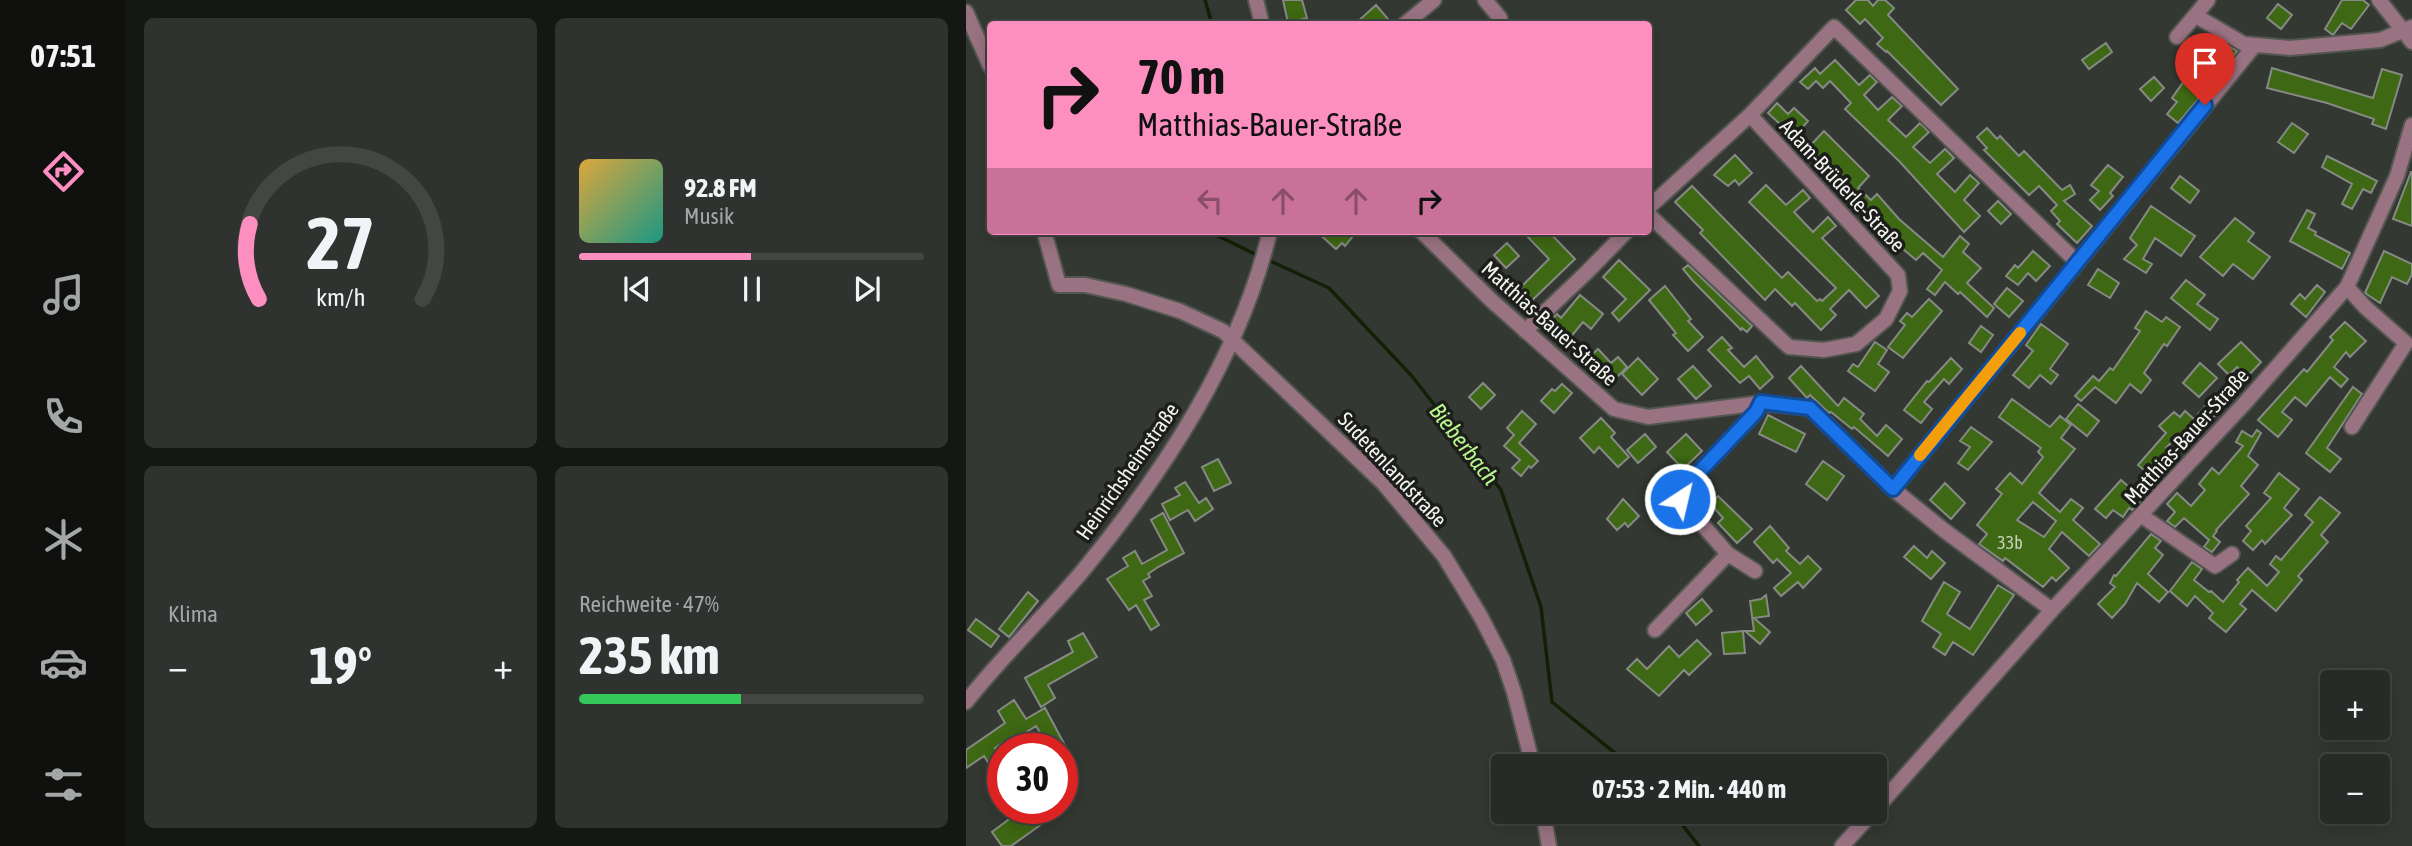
<!DOCTYPE html>
<html lang="de">
<meta charset="utf-8">
<style>
:root{--surface:#272a26;--page:#2f322e;--text:#f1f3f6;--muted:#a4a7a7;--line:#434643;--accent:#fd8ec0}
body{margin:0;font-family:"Asap Condensed",sans-serif;background:var(--page);color:var(--text);height:100vh;display:flex;flex-direction:column;font-size:26px;white-space:nowrap}
*{box-sizing:border-box;margin:0}
p{font-size:23px;color:var(--muted)}
.icon{flex:none;width:38px;height:38px;fill:none;stroke:currentColor;stroke-width:2;stroke-linecap:round;stroke-linejoin:round}
.map{position:relative;flex:1;overflow:hidden}
.side{display:flex;flex-direction:column;gap:18px;padding:18px;background:#151715;width:840px}
.side>*{flex:none}
.hud{position:absolute;left:21px;top:21px;width:665px;height:214px;border-radius:7px;box-shadow:0 4px 18px #0003,0 0 0 2px var(--line);background:#fd8ec0;color:#111;overflow:hidden}
.buttons{position:absolute;left:1354px;top:670px;display:grid;gap:14px}
.buttons a{display:grid;place-items:center;width:70px;height:70px;border-radius:7px;background:var(--surface);box-shadow:0 4px 18px #0003,0 0 0 2px var(--line);font-size:35px}
.speed{position:absolute;left:21px;top:733px;display:flex;gap:14px;font-size:35px;font-weight:700;text-align:center}
.speed>*{display:grid;place-content:center;width:91px;height:91px;border-radius:50%;background:var(--surface);box-shadow:0 4px 18px #0003,0 0 0 2px var(--line);line-height:1}
.speed .limit{border:10px solid #d22;background:#fff;color:#111}
.pin{position:absolute;display:grid;place-items:center;width:60px;height:60px;color:#fff;margin:-72px -30px;border-radius:50% 50% 50% 0;rotate:-45deg;box-shadow:0 0 7px #0007}
.pin .icon{rotate:45deg}
.me{position:absolute;width:77px;margin:-38px;rotate:35deg;stroke-linejoin:round;filter:drop-shadow(0 0 5px #0008)}
.turn{display:flex;align-items:center;gap:24px;height:147px;padding:0 35px;font-size:32px}
.turn .icon{width:91px;height:91px;stroke-width:2.5}
.turn b{display:block;font-size:49px;line-height:60px}
.lanes{display:flex;align-items:center;height:66px;padding:0 35px;background:#0003;justify-content:center;gap:35px;direction:ltr}
.lanes .off{opacity:.35}
.big{font-size:52px;font-weight:700;line-height:1.1}
.side .widget{flex:1;display:flex;flex-direction:column;justify-content:center;gap:10px;min-width:0;padding:0 24px;border-radius:10px;background:var(--page)}
.side .dial{align-items:center;gap:0}
.dial svg{height:182px;overflow:visible;fill:none;stroke:var(--line);stroke-width:7;stroke-linecap:round;text-anchor:middle}
.dial text{fill:var(--text);stroke:none}
.song{display:flex;align-items:center;gap:21px}
.cover{width:84px;height:84px;border-radius:10px;background:linear-gradient(135deg,hsl(40 70% 55%),hsl(170 70% 35%))}
.played{height:7px;border-radius:4px;background:linear-gradient(90deg,var(--accent) 50%,var(--line) 50%)}
.keys{display:flex;justify-content:space-around;direction:ltr}
.heat{display:flex;justify-content:space-between;align-items:center;font-size:38px;direction:ltr}
.charge{height:10px;border-radius:5px;background:linear-gradient(90deg,#34c759 47%,var(--line) 0)}
.side .tiles{flex:1;display:grid;gap:18px;grid-template-columns:repeat(2,1fr)}
.trip{position:absolute;left:525px;top:754px;width:396px;height:70px;border-radius:7px;background:var(--surface);box-shadow:0 4px 18px #0003,0 0 0 2px var(--line);font-weight:700;line-height:70px;text-align:center}
main{display:flex;flex:1;min-height:0}
.tab-bar{display:flex;flex-direction:column;width:126px;justify-content:space-around;align-items:center;background:#10110f;color:var(--muted)}
.tab-bar .icon{width:49px;height:49px}
.tab-bar .on{color:var(--accent)}
.tab-bar b{font-size:32px;color:var(--text)}
.map>svg:first-child{display:block}
</style>
<main>
<nav class="tab-bar">
<b>07:51</b>
<svg class="icon on" aria-label="directions" viewBox="0 0 24 24"><path d="M12 3l9 9-9 9-9-9zM9 14v-3h6M13 9l2 2-2 2"/></svg>
<svg class="icon" aria-label="music" viewBox="0 0 24 24"><path d="M9 18V5l10-2v13"/><circle cx="6" cy="18" r="3"/><circle cx="16" cy="16" r="3"/></svg>
<svg class="icon" aria-label="phone" viewBox="0 0 24 24"><path d="M5 4h4l2 5-3 2q2 4 5 5l2-3 5 2v4C11 20 4 13 5 4z"/></svg>
<svg class="icon" aria-label="climate" viewBox="0 0 24 24"><path d="M12 3v18M4 7l16 10M4 17L20 7"/></svg>
<svg class="icon" aria-label="car" viewBox="0 0 24 24"><path d="M5 17H2v-5l4-1 3-4h7l3 4 3 1v5h-3M9 17h6M6 11h13"/><circle cx="7" cy="17" r="2"/><circle cx="17" cy="17" r="2"/></svg>
<svg class="icon" aria-label="filters" viewBox="0 0 24 24"><path d="M4 7h16M4 17h16"/><circle cx="9" cy="7" r="2"/><circle cx="15" cy="17" r="2"/></svg>
</nav>
<section class="side">
<div class="tiles">
<div class="widget dial"><svg viewBox="0 0 100 80">
<path d="M14 69A42 42 0 1 1 86 69"/>
<path d="M14 69A42 42 0 0 1 10 36" stroke="#fd8ec0"/>
<text x="50" y="56" font-size="32" font-weight="700">27</text>
<text x="50" y="72" font-size="11">km/h</text>
</svg></div>
<div class="widget">
<div class="song"><i class="cover"></i><div><b>92.8 FM</b><p>Musik</p></div></div>
<div class="played"></div>
<div class="keys"><svg class="icon" aria-label="previous" viewBox="0 0 24 24"><path d="M18 5L8 12l10 7zM5 5v14"/></svg><svg class="icon" aria-label="pause" viewBox="0 0 24 24"><path d="M8 5v14M16 5v14"/></svg><svg class="icon" aria-label="next" viewBox="0 0 24 24"><path d="M6 5l10 7-10 7zM19 5v14"/></svg></div>
</div>
<div class="widget"><p>Klima</p>
<div class="heat"><a>−</a><b class="big">19°</b><a>+</a></div>
</div>
<div class="widget"><p>Reichweite · 47%</p><b class="big">235 km</b><div class="charge"></div></div>
</div>
</section>
<div class="map">
<svg width="1446" height="846" viewBox="0 0 1446 846">
<rect width="100%" height="100%" fill="#343832"/>
<g fill="none" stroke-linecap="round" stroke-linejoin="round">
<path stroke="#122006" stroke-width="3.5" d="M239,0L246,24
M245,231L248,234L293,256
M300,259L363,288L445,375L535,490L575,607L586,702L665,766
M706,812L733,846"/>
</g>
<path fill="#3e6813" stroke="#868a84" stroke-width="2" fill-rule="evenodd" d="M317,0H336L341,18L322,23Z
M890,0H902L907,6L912,0H919L928,8L922,15L992,89L975,105L921,51L920,52L911,44L917,38L899,19L894,24L880,10Z
M1376,0H1397L1403,5L1385,29L1376,23L1367,35L1359,29Z
M1312,4L1326,15L1315,29L1301,18Z
M410,5L422,19L415,24H389Z
M1245,36L1271,51L1257,69L1234,56Z
M1140,43L1146,52L1123,69L1116,60Z
M869,60L893,85L904,75L911,82L898,95L912,110L926,97L936,106L922,120L940,137L954,123L963,132L947,147L964,163L979,149L988,158L971,174L989,192L1004,175L1013,183L998,200L1014,216L998,232L933,161L879,109L885,103L864,81L857,88L850,81L842,89L834,82L849,68L854,74Z
M1306,68L1407,98L1416,69L1436,75L1420,129L1406,124L1408,119L1361,103L1301,88Z
M1188,77L1198,88L1185,101L1174,89Z
M1218,81L1236,95L1212,123L1201,114L1211,102L1206,98Z
M811,103L822,114L828,108L842,121L828,137L802,113Z
M1326,123L1342,134L1328,153L1312,142Z
M1021,128L1031,139L1034,136L1053,156L1058,151L1096,190L1104,185L1109,194L1098,201L1126,226L1111,243L1091,224L1094,221L1085,211L1091,205L1073,186L1063,195L1018,150L1021,148L1011,137Z
M858,131L903,176L892,188L905,200L911,194L933,219L977,257L994,236L1003,244L997,252L1015,268L1001,283L1028,308L1021,317L994,292L992,294L979,282L969,295L961,289L976,270L957,253L950,260L931,244L928,247L917,236L921,233L895,208L892,211L885,204L889,200L856,168L859,164L842,148Z
M769,155L786,173L773,185L769,180L762,186L748,175Z
M1361,156L1411,181L1405,193L1397,189L1386,209L1376,204L1386,184L1356,167Z
M1142,165L1157,177L1144,193L1147,196L1134,210L1124,200L1133,191L1125,185Z
M1445,172H1446V226L1427,219Z
M1214,176L1233,191L1224,203L1205,188Z
M800,185L820,205L837,190L844,198L828,212L847,232L862,217L870,226L856,238L913,296L900,308L883,290L864,309L870,315L855,330L829,303L826,306L809,289L799,300L734,233L737,230L709,202L726,186L816,278L822,272L851,301L854,299L856,301L870,288L783,202Z
M1032,201L1045,214L1035,224L1022,211Z
M1185,206L1229,236L1215,256L1189,238L1177,259L1186,264L1180,273L1158,259L1171,245L1164,238Z
M1341,210L1349,214L1342,228L1350,232L1349,235L1384,253L1376,269L1324,241Z
M1269,218L1288,233L1282,241L1304,257L1287,279L1267,264L1257,276L1234,257Z
M350,231H391L379,246L376,243L370,249Z
M556,231H582L609,259L558,308L546,296L583,259Z
M541,243L553,256L540,268L528,255Z
M1067,251L1084,266L1070,281L1062,273L1052,285L1040,276L1049,265L1052,268Z
M1418,251L1446,264V274L1441,284L1426,277L1414,303L1399,293Z
M653,260L684,290L653,321L646,313L660,299L637,277Z
M722,265L786,326L781,332L776,328L775,330L727,281L717,269Z
M1132,269L1153,283L1144,298L1122,285Z
M1220,280L1239,295L1231,304L1252,319L1244,330L1205,298Z
M1351,285L1359,292L1340,317L1325,304L1334,294L1339,299Z
M699,286L725,319L722,321L737,337L722,351L707,335L710,333L683,300Z
M1041,288L1057,301L1043,317L1028,304Z
M614,295L637,314L625,329L617,322L598,345L586,334L590,329L583,322L591,314L595,318Z
M963,299L976,311L937,358L922,347L939,325L934,321L941,313L946,317Z
M1180,311L1196,322L1200,317L1214,327L1201,346L1198,344L1178,373L1185,380L1175,393L1164,384L1150,403L1129,387L1115,401L1109,396L1127,376L1133,381L1144,368L1147,370L1174,331L1169,328Z
M1379,322L1400,341L1384,357L1380,352L1368,367L1382,379L1375,387L1364,377L1340,406L1329,397L1316,412L1326,420L1312,437L1292,420L1338,369L1341,372L1367,340L1364,337Z
M1075,324L1102,344L1084,369L1092,375L1085,384L1074,375L1063,388L1047,375L1067,351L1060,345Z
M1015,326L1027,335L1015,352L1003,343Z
M756,337L766,348L762,350L778,367L790,356L807,377L794,389L783,376L774,383L742,350Z
M909,342L921,350L912,364L923,372L909,391L882,371L887,364L892,367Z
M1275,342L1295,362L1281,377L1271,367L1263,375L1252,364Z
M632,349L645,363L652,357L661,367L647,381L634,368L630,371L620,360Z
M672,358L692,379L676,395L656,374Z
M985,358L996,369L983,384L978,379L958,402L966,409L955,423L938,410L961,381L963,382Z
M1234,363L1251,378L1233,397L1217,383Z
M727,366L745,386L730,399L712,379Z
M835,366L872,406L878,398L898,414L894,419L911,436L920,425L936,439L922,456L888,427L886,429L865,412L863,413L844,395L841,398L823,378Z
M517,383L529,395L515,409L503,397Z
M596,384L606,393L588,413L575,401L586,389L589,391Z
M1387,387L1396,394L1361,448L1375,459L1364,472L1340,453Z
M1046,399L1084,427L1094,416L1105,425L1095,438L1109,449L1073,493L1094,512L1105,499L1117,508L1107,520L1134,544L1123,556L1096,532L1083,549L1103,568L1090,581L1086,577L1077,587L1039,558L1037,561L1013,544L1021,534L1011,525L1036,494L1030,489L1044,473L1056,484L1077,457L1072,452L1075,448L1033,417ZM1067,502L1090,521L1078,537L1051,520Z
M1242,403L1252,412L1223,444L1213,435L1200,448L1211,458L1196,474L1187,465L1180,472L1172,465L1200,433L1193,426L1208,412L1214,417L1219,411L1228,419Z
M1112,404L1133,421L1121,436L1100,419Z
M556,411L570,424L553,443L572,461L565,468L563,466L555,476L546,468L554,460L538,446L548,435L541,428Z
M802,415L839,434L830,452L793,434Z
M635,418L649,433L645,437L663,457L652,467L633,447L628,453L614,438Z
M1005,427L1026,442L1002,470L992,463L1004,447L994,441Z
M1291,430L1295,433L1282,456L1292,465L1275,486L1283,494L1250,530L1251,531L1247,536L1254,542L1246,552L1238,547L1243,540L1218,518L1209,527L1201,521L1209,512L1201,504L1211,493L1225,506L1239,490L1233,484L1246,468L1253,474L1277,446L1270,442L1276,431L1286,437Z
M679,434L690,447L672,463L661,450Z
M720,434L736,451L717,469L701,452Z
M252,459L265,483L248,491L236,467Z
M857,461L878,476L861,500L840,484Z
M1313,473L1333,489L1318,508L1326,515L1299,544L1296,540L1287,550L1277,541L1285,531L1280,526L1305,498L1298,493Z
M1155,480L1177,499L1166,510L1163,508L1157,517L1147,510L1140,518L1129,509Z
M219,482L233,503L240,498L247,509L229,521L222,510L204,520L196,504L214,495L209,488Z
M979,483L999,503L985,519L964,500Z
M752,496L786,529L771,543L752,523L757,518L744,503Z
M1354,497L1374,513L1355,535L1362,542L1332,576L1336,580L1310,611L1286,590L1274,604L1280,609L1260,632L1243,618L1247,613L1229,596L1221,606L1204,591L1226,562L1236,569L1228,580L1243,592L1245,591L1257,602L1273,582L1271,580L1282,568L1301,586L1313,572L1304,564L1310,556L1315,560L1347,522L1339,515Z
M657,499L673,516L662,527L659,523L651,530L641,519Z
M197,513L218,553L192,567L182,574L184,577L177,581L186,596L178,600L193,625L185,630L170,605L163,610L141,579L162,566L157,558L169,551L176,564L201,550L185,520Z
M804,526L823,548L820,551L834,564L842,556L855,569L837,588L832,582L815,596L808,588L825,573L811,559L807,563L788,542Z
M1185,534L1195,541L1189,548L1197,555L1182,574L1202,592L1193,602L1171,583L1159,604L1146,618L1132,604L1149,587L1144,583L1148,575L1150,576Z
M948,546L961,558L966,551L979,563L965,579L938,557Z
M978,582L994,592L981,614L1004,629L1032,585L1048,595L1007,655L987,642L979,655L967,647L975,634L956,621Z
M62,592L72,601L43,637L33,629Z
M800,595L803,616L788,618L804,632L794,644L779,631H788L784,601L795,599Z
M736,599L746,611L730,625L720,613Z
M10,619L33,636L25,647L2,630Z
M777,631L779,653L758,654L756,633Z
M117,633L131,657L82,685L89,698L75,707L59,678L107,652L102,641Z
M731,640L745,654L723,675L718,670L693,696L661,669L671,659L681,669L703,646L713,657Z
M48,700L60,719L79,708L101,749H84L70,726L50,739L47,736L29,748L37,761V786L18,756L0,768V750L39,723L32,711Z
M58,808H71L80,821L45,846H36L26,832Z"/>
<g fill="none" stroke-linecap="round" stroke-linejoin="round">
<g stroke="#535651" stroke-width="18">
<path id="minor" d="M290,0L296,24
M519,0L534,18
M1413,0L1446,42
M0,12L24,66
M1230,16L1278,44L1324,48L1414,40L1446,27
M439,24L468,0
M1211,37L1242,0
M682,208L784,115L868,27L1111,262
M682,214L823,347L858,350L890,344L920,319L934,291L932,275L784,115
M78,231L93,285H119L160,294L214,311L257,331L418,484L478,556L515,617L537,660L548,692L567,766
M455,231L526,301L648,409L682,417L795,403L844,408L927,489L979,531L1086,610
M1381,287L1399,307L1440,343L1386,427
M559,331L621,272L661,231
M927,489L1288,46
M1176,516L1249,566L1266,554
M762,554L789,571
M689,630L762,554L714,499L715,491L790,412L795,403
M0,702C37,655 81,614 119,568C200,469 274,356 304,231
M908,811L1086,610L1278,404L1381,287L1431,176L1446,125
M577,812L583,846
M876,846L907,812"/>
</g>
<use href="#minor" stroke="#9a7383" stroke-width="14"/>
</g>
<g fill="none" stroke-linecap="round" stroke-linejoin="round">
<g stroke="#114b97" stroke-width="18">
<path id="route" d="M714,499L715,491L790,412L795,402L844,408L927,489L1239,105"/>
</g>
<use href="#route" stroke="#1a73e8" stroke-width="12"/>
<path stroke="#f59e0b" stroke-width="12" d="M954,455L1054,333"/>
</g>
<g text-anchor="middle" dominant-baseline="central" stroke-width="7" stroke-linejoin="round" paint-order="stroke">
<g font-size="18" fill="#c6d2ba">
<text x="1044" y="542">33b</text>
</g>
<g font-size="21" fill="#f3f5f2" stroke="#1d1e1c">
<text transform="translate(877 185) rotate(47)">Adam-Brüderle-Straße</text>
<text transform="translate(584 323) rotate(42)">Matthias-Bauer-Straße</text>
<text transform="translate(1220 436) rotate(-48)">Matthias-Bauer-Straße</text>
<text transform="translate(427 469) rotate(47)">Sudetenlandstraße</text>
<text transform="translate(161 471) rotate(-55)">Heinrichsheimstraße</text>
</g>
<g font-size="23" font-style="italic" fill="#b9f78c" stroke="#1d1e1c">
<text transform="translate(498 444) rotate(52)">Bieberbach</text>
</g>
</g>
</svg>
<div class="buttons">
<a>+</a>
<a>−</a>
</div>
<div class="speed"><div class="limit">30</div></div>
<div class="pin" style="left:1239px;top:105px;background:#d93025"><svg class="icon" aria-label="arrive" viewBox="0 0 24 24"><path d="M6 21V4h12l-3 4 3 4H6"/></svg></div>
<svg class="me" style="left:714px;top:499px" viewBox="-20 -20 40 40"><circle r="17" fill="#1a73e8" stroke="#fff" stroke-width="3"/><path d="M0-11L8 9 0 5-8 9z" fill="#fff"/></svg>
<div class="trip">07:53 · 2 Min. · 440 m</div>
<div class="hud">
<div class="turn"><svg class="icon" aria-label="right" viewBox="0 0 24 24"><path d="M7 20v-9h11M14 6l5 5-5 5"/></svg><div><b>70 m</b>Matthias-Bauer-Straße</div></div>
<div class="lanes"><svg class="icon off" aria-label="left" viewBox="0 0 24 24"><path d="M17 20v-9H6M10 6l-5 5 5 5"/></svg><svg class="icon off" aria-label="ahead" viewBox="0 0 24 24"><path d="M12 20V5M6 11l6-6 6 6"/></svg><svg class="icon off" aria-label="ahead" viewBox="0 0 24 24"><path d="M12 20V5M6 11l6-6 6 6"/></svg><svg class="icon" aria-label="right" viewBox="0 0 24 24"><path d="M7 20v-9h11M14 6l5 5-5 5"/></svg></div>
</div>
</div>
</main>
